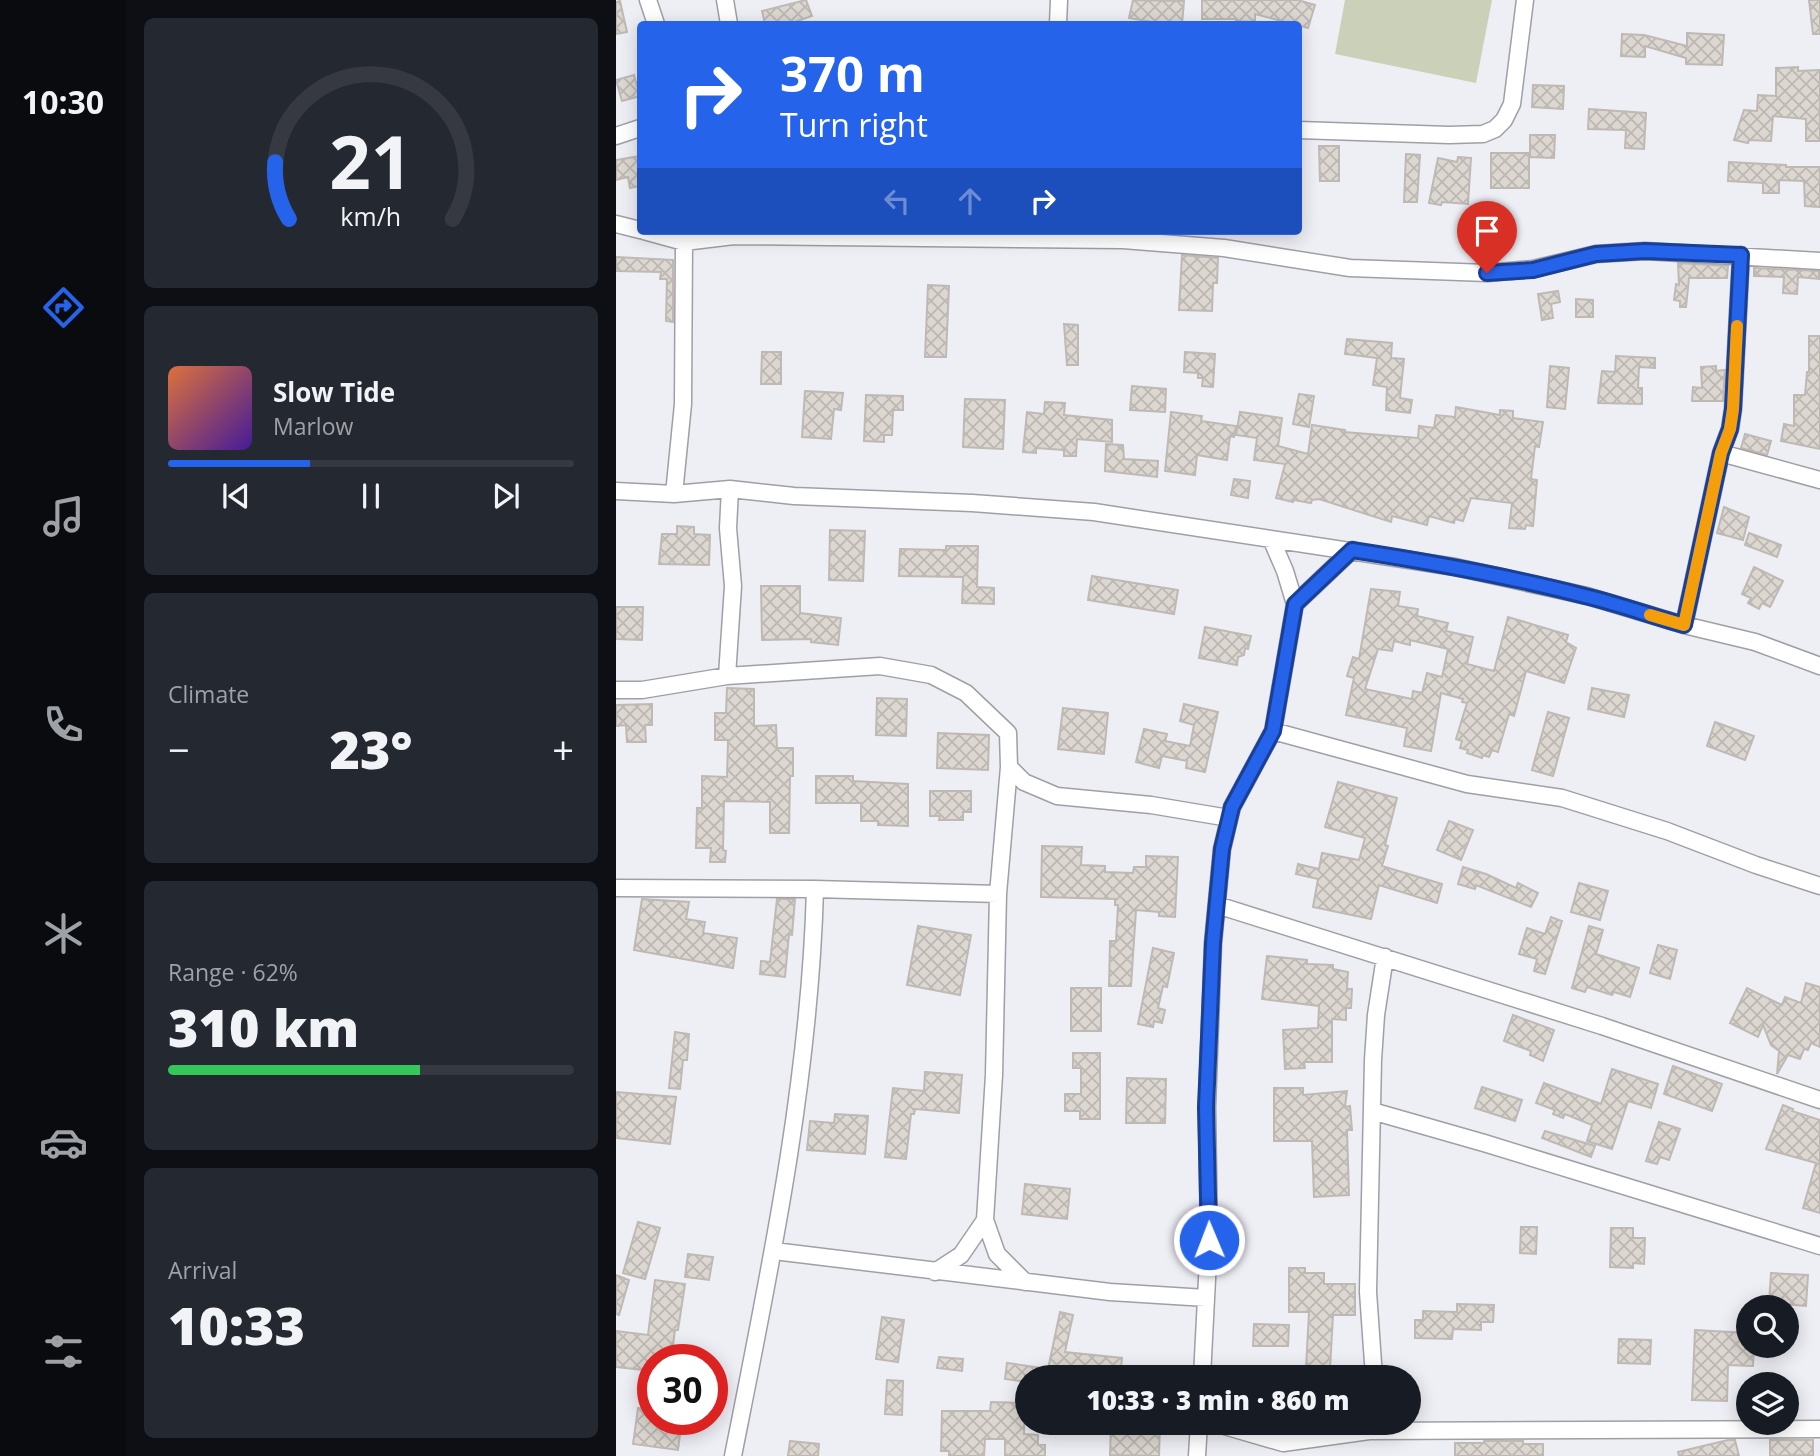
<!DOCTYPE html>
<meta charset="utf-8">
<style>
:root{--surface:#171b24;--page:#242831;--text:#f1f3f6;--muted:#9ea1a6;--line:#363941;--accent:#2563eb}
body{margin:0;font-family:"Open Sans",sans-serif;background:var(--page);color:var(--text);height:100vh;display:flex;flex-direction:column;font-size:26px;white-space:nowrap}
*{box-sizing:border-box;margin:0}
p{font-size:23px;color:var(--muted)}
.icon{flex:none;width:38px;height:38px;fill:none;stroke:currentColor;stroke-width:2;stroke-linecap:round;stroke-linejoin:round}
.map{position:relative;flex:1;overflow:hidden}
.side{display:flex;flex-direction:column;gap:18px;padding:18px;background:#0d0f14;width:490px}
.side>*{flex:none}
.guide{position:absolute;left:21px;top:21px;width:665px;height:214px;border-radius:7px;box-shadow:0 4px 18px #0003;background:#2563eb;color:#fff;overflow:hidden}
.controls{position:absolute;left:1120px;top:1295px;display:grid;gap:14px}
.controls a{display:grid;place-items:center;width:63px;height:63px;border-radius:50%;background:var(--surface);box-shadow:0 4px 18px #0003;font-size:35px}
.speed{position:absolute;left:21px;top:1344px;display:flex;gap:14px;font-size:35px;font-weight:700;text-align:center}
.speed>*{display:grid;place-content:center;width:91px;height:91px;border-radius:50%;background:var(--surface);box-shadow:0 4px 18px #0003;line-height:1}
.speed .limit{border:10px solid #d22;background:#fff;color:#111}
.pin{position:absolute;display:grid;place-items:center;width:60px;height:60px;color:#fff;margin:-72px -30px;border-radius:50% 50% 50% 0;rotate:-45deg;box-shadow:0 0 7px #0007}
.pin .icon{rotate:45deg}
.me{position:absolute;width:77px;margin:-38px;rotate:359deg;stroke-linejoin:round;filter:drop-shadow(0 0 5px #0008)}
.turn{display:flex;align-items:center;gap:24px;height:147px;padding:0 28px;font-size:32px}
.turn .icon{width:91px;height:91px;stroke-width:2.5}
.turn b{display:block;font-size:49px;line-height:60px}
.lanes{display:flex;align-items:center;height:66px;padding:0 28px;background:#0003;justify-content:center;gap:35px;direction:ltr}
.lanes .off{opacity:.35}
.big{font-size:52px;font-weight:800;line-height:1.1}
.side .card{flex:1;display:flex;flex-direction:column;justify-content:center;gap:10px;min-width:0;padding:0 24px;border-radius:10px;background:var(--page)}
.side .dial{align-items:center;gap:0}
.dial svg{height:182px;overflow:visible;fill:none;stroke:var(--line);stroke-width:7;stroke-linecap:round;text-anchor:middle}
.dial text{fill:var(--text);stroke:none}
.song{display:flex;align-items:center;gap:21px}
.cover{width:84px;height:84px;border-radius:10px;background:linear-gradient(135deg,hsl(20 70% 55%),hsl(260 70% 35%))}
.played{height:7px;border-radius:4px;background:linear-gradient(90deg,var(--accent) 35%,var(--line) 35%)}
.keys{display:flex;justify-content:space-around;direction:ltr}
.heat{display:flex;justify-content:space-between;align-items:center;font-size:38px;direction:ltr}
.charge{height:10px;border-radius:5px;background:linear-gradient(90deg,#34c759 62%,var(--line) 0)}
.trip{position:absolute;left:399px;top:1365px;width:406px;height:70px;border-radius:35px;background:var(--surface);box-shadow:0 4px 18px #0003;font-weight:800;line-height:70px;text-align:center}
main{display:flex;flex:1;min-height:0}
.menu{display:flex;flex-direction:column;width:126px;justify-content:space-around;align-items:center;background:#090b0e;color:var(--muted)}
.menu .icon{width:49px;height:49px}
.menu .selected{color:var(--accent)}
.menu b{font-size:32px;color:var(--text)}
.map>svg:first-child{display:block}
</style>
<main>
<nav class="menu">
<b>10:30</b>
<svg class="icon selected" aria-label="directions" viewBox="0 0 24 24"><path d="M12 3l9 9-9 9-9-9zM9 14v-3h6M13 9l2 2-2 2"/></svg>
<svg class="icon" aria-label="music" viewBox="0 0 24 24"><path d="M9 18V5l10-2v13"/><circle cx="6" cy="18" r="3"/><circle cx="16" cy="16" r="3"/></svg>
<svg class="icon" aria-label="phone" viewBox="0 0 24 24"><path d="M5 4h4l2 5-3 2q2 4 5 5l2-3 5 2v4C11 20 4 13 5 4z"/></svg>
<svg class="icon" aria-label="climate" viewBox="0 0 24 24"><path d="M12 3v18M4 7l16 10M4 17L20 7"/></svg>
<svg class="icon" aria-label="car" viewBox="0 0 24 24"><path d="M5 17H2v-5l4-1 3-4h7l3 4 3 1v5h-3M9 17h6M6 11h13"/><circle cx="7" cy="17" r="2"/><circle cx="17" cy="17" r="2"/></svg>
<svg class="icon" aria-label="filters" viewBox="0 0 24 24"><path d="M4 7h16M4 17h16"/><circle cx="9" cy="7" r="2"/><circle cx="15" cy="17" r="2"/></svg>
</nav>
<section class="side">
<div class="card dial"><svg viewBox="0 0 100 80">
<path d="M14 69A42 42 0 1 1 86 69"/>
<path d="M14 69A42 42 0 0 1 8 44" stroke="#2563eb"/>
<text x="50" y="56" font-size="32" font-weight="700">21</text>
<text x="50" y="72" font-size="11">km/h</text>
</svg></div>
<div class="card">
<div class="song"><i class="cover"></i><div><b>Slow Tide</b><p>Marlow</p></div></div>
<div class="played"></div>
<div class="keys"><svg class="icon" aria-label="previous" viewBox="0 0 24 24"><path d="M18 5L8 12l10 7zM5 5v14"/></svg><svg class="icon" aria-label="pause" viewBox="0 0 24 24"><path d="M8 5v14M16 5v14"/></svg><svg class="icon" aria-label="next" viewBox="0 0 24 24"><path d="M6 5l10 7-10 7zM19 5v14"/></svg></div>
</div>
<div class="card"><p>Climate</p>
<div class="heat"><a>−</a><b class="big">23°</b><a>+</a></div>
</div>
<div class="card"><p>Range · 62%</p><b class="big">310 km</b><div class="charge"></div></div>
<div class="card"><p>Arrival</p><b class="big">10:33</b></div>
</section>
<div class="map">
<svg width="1204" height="1456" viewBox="0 0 1204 1456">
<defs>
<pattern id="building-cross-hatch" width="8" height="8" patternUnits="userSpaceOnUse" patternTransform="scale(1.75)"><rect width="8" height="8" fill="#ddd7d1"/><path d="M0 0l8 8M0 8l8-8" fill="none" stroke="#bcb7b2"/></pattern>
</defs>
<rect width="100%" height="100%" fill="#eeeef5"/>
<path fill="#cbd1b9" d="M729,0H876L860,83L719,54Z"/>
<path fill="url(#building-cross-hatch)" stroke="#bfb9b3" stroke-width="2" fill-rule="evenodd" d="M190,0L196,16L173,24H149L146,11Z
M517,0L568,1L566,24H547L513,18Z
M586,0H682L699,5L692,28L639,14V22L620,21V19H586Z
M1193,0H1204V34H1197Z
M4,1L11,32L0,34V2Z
M1071,33L1108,35L1106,65L1070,64V58L1029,46V57L1005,56L1006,34L1028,35L1071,46Z
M1182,67V71L1204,70V141H1190V119L1157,116L1155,141L1133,140L1132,143L1118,140L1128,110L1141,111L1142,95L1160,96V68Z
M18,75L24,96L6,101L0,80Z
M917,85L948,86L947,109L916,107Z
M973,109L1030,113L1028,149L1009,148L1010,130L972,129Z
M914,135H939L938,158L914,157Z
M703,146H723V181H704Z
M875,153H913V188H875Z
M790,154L804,155L801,202H788Z
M24,156V186L14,188L12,177L0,180V160Z
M842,157L855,158L852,204L826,202L825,205L813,203L822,158L841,162Z
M1113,162L1170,165V167H1204V207L1189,206L1188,181L1163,180V193H1147V183L1112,181Z
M566,255L602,258L601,283H597L596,311L563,310Z
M0,257L57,260V322L50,321L51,279H44L45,272L0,271Z
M1062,263L1112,266L1111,278H1073L1070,307H1064V301L1058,300L1060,284L1063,285Z
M1138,268L1203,271V279L1182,277L1181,294L1167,293L1168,277L1138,276Z
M312,285L333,286L330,357H309Z
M942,291L944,302L935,304L937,318L926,320L922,294Z
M960,299L977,300V317H960Z
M448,324L462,325V365H451Z
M1193,336H1204V449L1165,441L1168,424L1178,426V395H1189L1191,372H1193Z
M731,339L776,343L775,358L788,359L784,398L796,400L794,413L770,410L771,387L757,385L761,358L729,354Z
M146,352H165V384H145Z
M569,352L599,354L597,387L586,386L587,378H582V373L568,372Z
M1000,356L1039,358V368L1023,367L1022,388H1026V404L982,403L986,371L999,372Z
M934,366L953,368L949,409L931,407Z
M1100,366V371L1109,370L1107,401H1076L1077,387L1086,388L1085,367Z
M516,386L550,389L549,412L514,410Z
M189,391L227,393L225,410L218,409L215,439L186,437Z
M683,394L698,396L693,427L677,424Z
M250,395L287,396V410H277L276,435H268V442L248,441Z
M349,399L389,400L387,449L347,447Z
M429,402L449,403L448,415L496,420V442L461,439L460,456H448V450L420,448V453L407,452L411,412L428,414Z
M840,407L884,415V410L897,411V418L927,422L923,447L919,446L915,479L921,480L917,526L910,525L909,529L893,528L896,503L855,498L847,521L839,519L838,523L813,516L811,525L776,516L775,522L703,499L696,500L695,503L678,500L677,502L660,498L669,464L638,460L641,438L620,435L624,412L666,418L662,446L692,454L696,425L729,430L728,432L802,438L803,426L818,428L820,415L839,417Z
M555,412L586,416L585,421L620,426L618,437L614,436L611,460L581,455L579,475L549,471Z
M1129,434L1155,441L1151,455L1125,448Z
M490,444L507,445L508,459L542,461L541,477L489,471Z
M618,479L634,481L632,498L615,495Z
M1108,507L1133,517L1127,540L1101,533Z
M61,526L78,527V534L94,535L93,565L43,564L46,534H61Z
M214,530L249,531L247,581L213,580Z
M1133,533L1165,545L1161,557L1129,545Z
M330,546H362L361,587L378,588V604L346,603L347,577L283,576L284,549L330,550Z
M1138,567L1167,581L1154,607L1146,603L1143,609L1132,603L1135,598L1126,594Z
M476,576L562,590L558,614L472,600Z
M145,586H184V613L225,618L222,645L195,642V639L146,640Z
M755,589L784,592L782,606L802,609L801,616L832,623L830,631L857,637L851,664L878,671L892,617L952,635L950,642L960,648L948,683L910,671L898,716L893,714L882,752L876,750L873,757L867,755L866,758L851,753L852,750L844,748L846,741L840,739L851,703L846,702L847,699L825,693L815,751L788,746L791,728L730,715L738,678L731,676L737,657L743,659ZM794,640L832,649L826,677L811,673L806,693L797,691L796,699L749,689L762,649L776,651L778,641L794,645Z
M0,607H27L26,640L0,639Z
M589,627L635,636L632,649L629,648L628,655L622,657L621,665L583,658Z
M111,688L138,689V726L160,725L161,748H177V776H174L173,833H154V802L108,801L107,850L110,851L109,862H94L95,848H80L81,808H86V776L111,777L112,740H99V713H110Z
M976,688L1013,695L1008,717L972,709Z
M261,698L291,699L290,736L260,735Z
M36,704V725H29L30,742H11L10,725L0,726V705Z
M568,704L602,712L589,772L570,768L571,761L546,756L543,768L520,762L528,729L551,734L549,741L574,746L578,725L564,721Z
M447,708L492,713L488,754L442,749Z
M932,712L953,718L937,776L916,770Z
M1099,722L1138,736L1129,760L1091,746Z
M322,733L373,735L372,770L321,768Z
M200,776H237V781L292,784V826L262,825V821H245V803H200Z
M722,782L781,798L769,845L772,846L766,866L826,884L821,903L763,885L755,919L697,907L702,879L680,874L682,864L703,869L706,853L743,860L749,838L709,827Z
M314,791H355V812H347V820H323L324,816H314Z
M833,821L857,830L845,860L821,850Z
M426,846L466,847L465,865L489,866V872L517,873L518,867H530V856L562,857L559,917L543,916V912L520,910L515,986H493L494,941H500L502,905H499V899L425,897Z
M847,867L870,874L900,888L902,883L922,893L915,907L860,885L859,889L842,884Z
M963,883L992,891L984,920L955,912Z
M26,899L73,902L70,919L89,922L87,933L121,938L117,968L18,950Z
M161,899H179L176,935L173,934L169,977L144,974L145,961L154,962Z
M935,917L946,921L929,974L918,971L921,959L903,954L911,928L929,934Z
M302,926L355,935L344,995L291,985Z
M973,926L987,930L980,954L1023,968L1014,997L998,992L996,995L971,987L969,992L956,988Z
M1042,945L1061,950L1054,979L1034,973Z
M537,948L558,953L551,987L547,986L542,1008L549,1010L546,1023L538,1021L537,1027L522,1024Z
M651,956L691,960V964L717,965V969L732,972L731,989H736L735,1008H730V1020L716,1019V1062H688L689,1068L669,1069L667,1030L702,1028L703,1006L646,999Z
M1190,983L1204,987V1047L1195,1043L1192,1050L1188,1049L1184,1059L1172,1055L1161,1074L1163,1051L1155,1045L1147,1025L1142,1037L1114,1023L1131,988L1166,1005L1169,997L1185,1003Z
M455,988H485V1031H455Z
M897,1015L938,1030L927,1061L914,1055L915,1051L888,1041Z
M59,1032L73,1034L71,1060H67L64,1089L53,1088Z
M457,1053H484V1119H464V1111H449V1094H465V1068H457Z
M1057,1066L1106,1084L1096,1111L1048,1094Z
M996,1069L1042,1084L1035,1108L1012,1101L996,1149L971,1141L976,1125L949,1114L947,1118L937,1114L939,1110L920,1103L928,1083L985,1104Z
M309,1072L346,1075L343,1113L299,1109L298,1114H295L290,1159L269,1157L277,1088L308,1091Z
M511,1078L550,1079L549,1123H510Z
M866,1087L906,1100L899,1121L859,1108Z
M658,1088H687V1095L731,1091L729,1107L734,1106L736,1130H731L733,1195L698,1197L696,1141H658Z
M0,1092L60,1097L54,1144L0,1138Z
M1167,1105L1177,1109L1176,1111L1204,1120V1213L1187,1208L1200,1163L1150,1149Z
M219,1114L252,1116L249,1154L191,1150L194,1121L218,1123Z
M1043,1122L1064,1129L1053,1160L1044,1157L1041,1164L1030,1161Z
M929,1131L979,1146L975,1157L926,1138Z
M409,1184L454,1189L451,1219L406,1214Z
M22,1222L44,1228L29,1279L7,1273Z
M905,1227H921L920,1254L904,1253Z
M995,1228H1017V1238H1029L1028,1264L1017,1263V1268L994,1267Z
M72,1254L97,1257L93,1280L69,1277Z
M673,1268H689V1273H708V1284H739V1315H717L714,1369L690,1368L693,1312H673Z
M1155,1273L1192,1275L1190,1306L1153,1303Z
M0,1275L13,1280L3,1315L0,1314Z
M39,1280L69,1284L62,1330H59L55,1360H37V1386L25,1384L27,1370L0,1367V1331L32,1335Z
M841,1304L878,1305L877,1322H865V1330L837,1329L836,1339L799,1338V1320H807V1311L841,1312Z
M444,1312L457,1315L449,1352L506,1358L504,1377L449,1374L448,1377H411V1382L389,1379L391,1363L432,1369Z
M266,1317L288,1320L282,1362L260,1359Z
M638,1324L673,1325L672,1346H637Z
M1079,1330L1132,1333V1346H1138L1137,1366L1112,1365L1111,1401L1076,1400Z
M1003,1339L1035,1340L1034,1364L1002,1363Z
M323,1357L347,1359L346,1371L321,1368Z
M271,1380L287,1381L286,1415L269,1414Z
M375,1402L409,1403L408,1434L422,1435V1445H429V1456H389V1439H369L368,1456H333V1451H325L326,1411H374Z
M22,1408L37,1410V1419H66L62,1450L17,1444Z
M495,1423H544L543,1456L494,1455Z
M1112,1440H1119L1123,1456H1063L1062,1452Z
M1154,1440H1197V1455L1154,1456Z
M174,1441L203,1444L202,1456H172Z
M868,1441H907V1444H927V1456H839V1443H868Z"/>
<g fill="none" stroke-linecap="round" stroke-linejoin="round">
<g stroke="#9f9fa6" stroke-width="19">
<path id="minor" d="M32,0L40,24
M109,0L113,24
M442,24L443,0
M682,130L833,135L867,134L879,129L888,120L896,104L909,0
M0,136L24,128
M0,224L24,230
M28,231L68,242L118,236L507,240L608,248L734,268L871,273L917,269L980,254L1029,251L1204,261
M1105,453L1204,480
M0,491L58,494L114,489L178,496L356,503L478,512L839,567L971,596L1068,625L1139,642L1204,666
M58,494L67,404L68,242
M679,604L736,550
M1068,625L1105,453L1114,429L1117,409L1125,255
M111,676L117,586L112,528L114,489
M0,690H26L111,676L264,666L315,675L350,693L392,733L393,767L408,782L441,796L535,805L613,818
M657,731L851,784L946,798L1051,831L1140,865L1204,886
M393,767L382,894L378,1075L369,1220L381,1254L409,1282
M0,888L199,889L382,894
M601,905L986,1026L1204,1100
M756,1111L868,1143L1204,1246
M158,1251L494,1292L590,1298
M319,1272L345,1255L369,1220
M586,1377L593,1240L591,1107L597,943L606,849L616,807L657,731L679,604L669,571L656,541
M758,1377L752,1292L757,1060L760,1015L769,957
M598,1423L667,1443L753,1431L1204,1429
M117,1456C154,1269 194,1080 199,889
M581,1456L583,1423"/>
</g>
<use href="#minor" stroke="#fff" stroke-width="16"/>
</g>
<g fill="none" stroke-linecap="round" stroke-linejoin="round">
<g stroke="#184099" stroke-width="18">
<path id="route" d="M593,1240L590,1107L597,943L606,849L616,807L657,731L679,604L736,550C814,562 892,576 969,596C1003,604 1035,616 1068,625L1105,453L1114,429L1117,409L1125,255L1029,251L980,254L917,270L871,273"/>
</g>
<use href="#route" stroke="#2563eb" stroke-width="12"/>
<path stroke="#f59e0b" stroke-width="12" d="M1034,615L1068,625L1105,453L1114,429L1117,409L1121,326"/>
</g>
</svg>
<div class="controls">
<a><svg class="icon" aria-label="search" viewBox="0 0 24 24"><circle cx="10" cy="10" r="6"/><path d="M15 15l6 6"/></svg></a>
<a><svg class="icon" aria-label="layers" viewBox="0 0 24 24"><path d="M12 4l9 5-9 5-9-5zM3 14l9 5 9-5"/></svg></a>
</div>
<div class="speed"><div class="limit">30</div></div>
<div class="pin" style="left:871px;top:273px;background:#d93025"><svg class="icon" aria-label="arrive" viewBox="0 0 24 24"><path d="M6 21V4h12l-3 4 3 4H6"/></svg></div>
<svg class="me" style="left:593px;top:1240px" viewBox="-20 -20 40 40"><circle r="17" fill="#2563eb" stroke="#fff" stroke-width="3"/><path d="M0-11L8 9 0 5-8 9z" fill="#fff"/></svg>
<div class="trip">10:33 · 3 min · 860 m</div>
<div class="guide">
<div class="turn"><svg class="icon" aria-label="right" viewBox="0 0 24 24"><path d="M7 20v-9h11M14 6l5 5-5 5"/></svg><div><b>370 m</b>Turn right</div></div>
<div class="lanes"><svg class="icon off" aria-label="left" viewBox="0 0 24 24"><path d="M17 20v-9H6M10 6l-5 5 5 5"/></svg><svg class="icon off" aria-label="ahead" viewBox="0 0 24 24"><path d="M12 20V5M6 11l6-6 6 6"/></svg><svg class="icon" aria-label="right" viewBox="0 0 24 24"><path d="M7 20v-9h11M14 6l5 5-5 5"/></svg></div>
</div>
</div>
</main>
